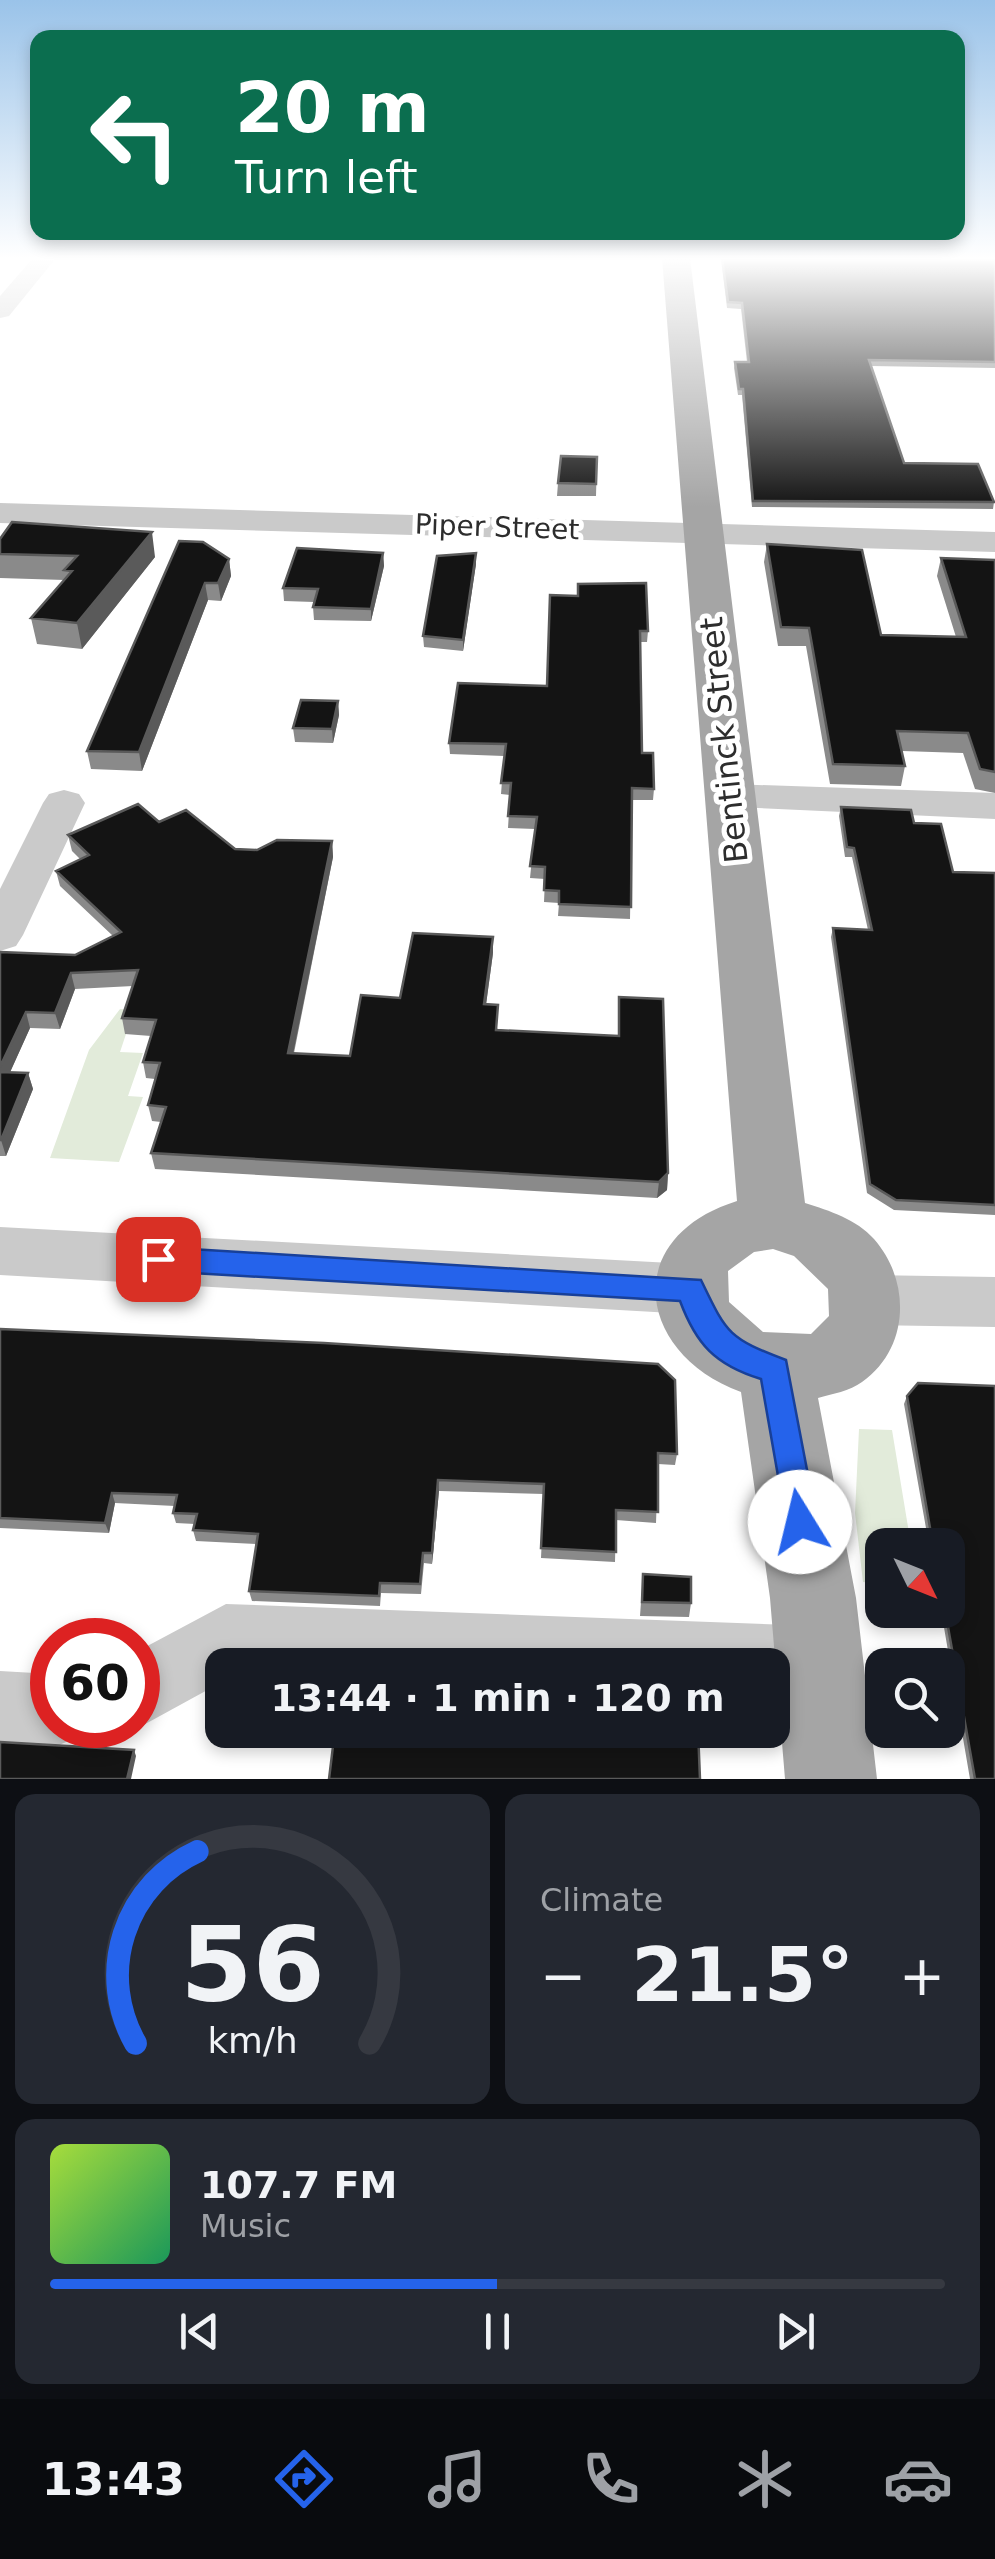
<!DOCTYPE html>
<meta charset="utf-8">
<style>
:root{--surface:#171b24;--page:#242831;--text:#f1f3f6;--muted:#9ea1a6;--line:#363941;--accent:#2563eb}
body{margin:0;font-family:"DejaVu Sans",sans-serif;background:var(--page);color:var(--text);height:100vh;display:flex;flex-direction:column;font-size:38px;white-space:nowrap}
*{box-sizing:border-box;margin:0}
p{font-size:32px;color:var(--muted)}
.icon{flex:none;width:55px;height:55px;fill:none;stroke:currentColor;stroke-width:2;stroke-linecap:round;stroke-linejoin:round}
.map{position:relative;height:1779px;overflow:hidden}
.panel{display:flex;flex-direction:column;gap:15px;padding:15px;background:#0d0f14;flex:1}
.panel>*{flex:none}
.guide{position:absolute;left:30px;top:30px;width:935px;height:210px;border-radius:20px;box-shadow:0 5px 15px #0003;background:#0b6e4f;color:#fff;overflow:hidden}
.needle{width:65px;rotate:133deg}
.fabs{position:absolute;left:865px;top:1528px;display:grid;gap:20px}
.fabs a{display:grid;place-items:center;width:100px;height:100px;border-radius:20px;background:var(--surface);box-shadow:0 5px 15px #0003;font-size:50px}
.speed{position:absolute;left:30px;top:1618px;display:flex;gap:20px;font-size:50px;font-weight:700;text-align:center}
.speed>*{display:grid;place-content:center;width:130px;height:130px;border-radius:50%;background:var(--surface);box-shadow:0 5px 15px #0003;line-height:1}
.speed .limit{border:15px solid #d22;background:#fff;color:#111}
.pin{position:absolute;display:grid;place-items:center;width:85px;height:85px;color:#fff;margin:-42px;border-radius:20px;box-shadow:0 5px 15px #0006}
.me{position:absolute;width:110px;margin:-55px;rotate:351deg;stroke-linejoin:round;filter:drop-shadow(0 0 8px #0008)}
.turn{display:flex;align-items:center;gap:35px;height:210px;padding:0 40px;font-size:45px}
.turn .icon{width:130px;height:130px;stroke-width:2.5}
.turn b{display:block;font-size:70px;line-height:85px}
.big{font-size:75px;font-weight:800;line-height:1.1}
.panel .tile{flex:1;display:flex;flex-direction:column;justify-content:center;gap:15px;min-width:0;padding:0 35px;border-radius:20px;background:var(--page)}
.panel .dial{align-items:center;gap:0}
.dial svg{height:260px;overflow:visible;fill:none;stroke:var(--line);stroke-width:7;stroke-linecap:round;text-anchor:middle}
.dial text{fill:var(--text);stroke:none}
.song{display:flex;align-items:center;gap:30px}
.cover{width:120px;height:120px;border-radius:15px;background:linear-gradient(135deg,hsl(80 70% 55%),hsl(150 70% 35%))}
.played{height:10px;border-radius:5px;background:linear-gradient(90deg,var(--accent) 50%,var(--line) 50%)}
.keys{display:flex;justify-content:space-around;direction:ltr}
.heat{display:flex;justify-content:space-between;align-items:center;font-size:55px;direction:ltr}
.panel .tiles{flex:1;display:grid;gap:15px;grid-template-columns:1fr 1fr}
.tile:last-child{grid-column:span 2}
.trip{position:absolute;left:205px;top:1648px;width:585px;height:100px;border-radius:20px;background:var(--surface);box-shadow:0 5px 15px #0003;font-weight:800;line-height:100px;text-align:center}
.tab-bar{display:flex;height:160px;justify-content:space-around;align-items:center;background:#090b0e;color:var(--muted)}
.tab-bar .icon{width:70px;height:70px}
.tab-bar .active{color:var(--accent)}
.tab-bar b{font-size:45px;color:var(--text)}
.map>svg:first-child{display:block}
</style>
<div class="map">
<svg width="995" height="1779" viewBox="0 0 995 1779">
<rect width="100%" height="100%" fill="#fff"/>
<path fill="#e2ebda" d="M120,1009L134,1010L120,1052L143,1053L128,1096L143,1097L119,1162L50,1158L89,1050Z
M859,1429L892,1430L911,1545H882V1584L863,1582L855,1513Z"/>
<g fill="none" stroke-linecap="round" stroke-linejoin="round">
<path fill="#cacaca" fill-rule="evenodd" d="M33,258H56L9,316L0,318V296Z
M0,503L995,532V552L0,523Z
M730,784L995,793V819L715,806L709,797L715,788Z
M64,790L79,794L85,803L23,935L16,946L0,951V889L43,803L49,794Z
M0,1227L690,1264L711,1271L719,1289L711,1307L690,1314L0,1275Z
M868,1275L995,1277V1327L868,1325L847,1318L838,1300L847,1282Z
M226,1604L819,1626L844,1637L855,1662L844,1687L819,1698L772,1696V1665H222V1682L138,1728L132,1725H138V1651Z
M0,1671L52,1674V1725H83L78,1737L52,1748L0,1745Z"/>
<path fill="#a5a5a5" fill-rule="evenodd" d="M662,258H690L805,1203C830,1211 856,1219 874,1239C911,1281 910,1348 862,1382C850,1391 832,1394 818,1398L856,1598L877,1779H785L770,1598L741,1392C637,1354 619,1238 737,1201ZM773,1249L794,1256L828,1289L829,1316L811,1334L763,1332L729,1302L728,1271L754,1252Z"/>
</g>
<path fill="#8a8a8a" d="M721,258H898L995,260V368L871,366L904,463L994,502L993,509L752,507L742,395H738L734,368L735,362H747L741,309L727,308Z
M597,457L596,496H557L558,483Z
M0,539L155,557L82,649L37,644L31,618L64,580L0,578Z
M179,541L229,559L231,576L221,601L208,600L142,771L91,769L87,751Z
M767,544L881,635L956,637L937,576L941,558L995,560V793L975,789L963,753L902,751L905,766L901,786L830,784L806,646H778L764,562Z
M383,553L384,566L371,621L314,620L313,607L314,602L284,601L283,588Z
M476,553V564L463,651L424,647L423,636Z
M550,595L648,631L647,642H640L642,753L654,789L653,800H632L630,919L558,916L559,903L544,902L545,879L530,878L535,829L508,828L510,795L501,794L504,756L450,754L449,743L547,686Z
M338,701L339,715L333,743L295,742L293,728Z
M841,807L914,823L953,872L995,873V1215L894,1210L867,1193L831,937L833,928L868,930L852,857H845L839,816Z
M159,822L235,849L257,850L332,841L333,857L294,1053L350,1056L400,998L493,953L486,1004L498,1030L618,1036L619,997L668,1173L667,1190L657,1198L155,1169L151,1153L161,1122L152,1121L148,1105L155,1079L146,1078L143,1062L151,1036L125,1034L122,1018L133,986L75,989L60,1029L30,1028L10,1072L28,1073L33,1089L6,1156H0V952L75,955L113,936L60,886L56,871L80,859L72,851L68,835Z
M0,1329L677,1454L675,1465L658,1464L656,1523L616,1520L615,1562L541,1558L544,1494L439,1491L432,1564L424,1563L421,1594L381,1593L380,1606L252,1601L249,1591L256,1544L196,1541L193,1530L195,1524L176,1523L173,1513L175,1506L115,1503L109,1533L0,1528Z
M918,1383L995,1386V1779H970L941,1610H948V1545H929L904,1404L907,1396Z
M643,1574L691,1603L689,1617L640,1616Z"/>
<path fill="#5a5a5a" d="M152,532L155,557L82,649L77,623Z
M383,553L384,566L371,621V609Z
M476,553V564L463,651V640Z
M229,559L231,576L221,601L218,583Z
M205,583L208,600L142,771L139,752Z
M338,701L339,715L333,743L332,729Z
M332,841L333,857L290,1069L288,1053Z
M493,937V953L484,1020V1004Z
M71,973L75,989L60,1029L55,1013Z
M26,1012L30,1028L3,1088L0,1078V1067Z
M28,1073L33,1089L6,1156L1,1140Z
M668,1173L667,1190L657,1198L659,1182Z
M438,1480L439,1491L432,1564V1553Z
M112,1493L115,1503L109,1533L105,1523Z
M134,1750L136,1756L131,1779H127Z"/>
<path fill="#141414" stroke="#5a5a5a" stroke-width="2.5" d="M722,258H898L995,260V362L869,360L904,463L978,464L994,502L753,501L743,389H739L735,362H749L742,303L728,302Z
M561,456L597,457L596,484L558,483Z
M12,522L152,532L77,623L31,618L72,571L64,570L77,556L0,554V539Z
M179,541L203,542L229,559L218,583H205L139,752L87,751Z
M767,544L862,550L881,635L966,637L941,558L995,560V772L980,769L968,733L897,731L905,766L833,764L809,628L781,627Z
M297,548L383,553L371,609L313,607L318,589L283,588Z
M476,553L463,640L423,636L437,556Z
M646,583L648,631H640L642,753H653L654,789L632,788L631,907L559,904V891L544,890L545,867L530,866L537,817L508,816L511,783H501L506,744L449,743L458,683L547,686L550,595L578,596V584Z
M301,700L338,701L332,729L293,728Z
M138,804L159,822L186,810L235,849L257,850L277,840L332,841L288,1053L350,1056L361,995L400,998L413,933L493,937L484,1004L498,1005L496,1030L619,1036V997L663,999L668,1173L659,1182L151,1153L166,1107L148,1105L160,1063L143,1062L156,1020L122,1018L138,970L71,973L55,1013L26,1012L0,1067V952L75,955L121,932L56,871L89,855L68,835Z
M841,807L911,810L914,823L941,824L953,872L995,873V1205L896,1200L870,1184L833,928L872,930L854,848L847,847Z
M0,1072L28,1073L1,1140H0Z
M0,1329L324,1343L658,1364L675,1380L677,1454L658,1453V1512L616,1510V1552L541,1548L544,1484L438,1480L432,1553H423L420,1584L380,1583L379,1596L249,1591L258,1534L193,1530L197,1514L173,1513L177,1495L112,1493L105,1523L0,1518Z
M918,1383L995,1386V1779H975L945,1610H948V1545H933L907,1396Z
M643,1574L691,1577V1603L642,1602Z
M344,1662L411,1665H343Z
M335,1730H698L700,1779H329Z
M0,1742L134,1750L127,1779H0Z"/>
<linearGradient id="sky" x2="0" y2="1"><stop stop-color="#9ac3e9"/><stop offset="0.51" stop-color="#fff"/><stop offset="1" stop-color="#fff" stop-opacity="0"/></linearGradient>
<rect width="995" height="507" fill="url(#sky)"/>
<path fill="#2563eb" stroke="#184099" stroke-width="2.5" d="M158,1247L701,1280C727,1334 728,1338 786,1360L817,1522L812,1533L800,1538L788,1533L761,1379C715,1365 696,1344 680,1301L158,1271L147,1268L143,1259L147,1250Z"/>
<g text-anchor="middle" dominant-baseline="central" stroke-width="10" stroke-linejoin="round" paint-order="stroke">
<g font-size="28" fill="#2d2d2d" stroke="#fff">
<text transform="translate(497 527) rotate(2)">Piper Street</text>
</g>
<g font-size="32" fill="#2d2d2d" stroke="#fff">
<text transform="translate(724 740) rotate(-96)">Bentinck Street</text>
</g>
</g>
</svg>
<div class="fabs">
<a><svg class="needle" viewBox="-14 -14 28 28"><path d="M0-13l5 13h-10z" fill="#e53935"/><path d="M0 13l5-13h-10z" fill="#9ea1a6"/></svg></a>
<a><svg class="icon" aria-label="search" viewBox="0 0 24 24"><circle cx="10" cy="10" r="6"/><path d="M15 15l6 6"/></svg></a>
</div>
<div class="speed"><div class="limit">60</div></div>
<div class="pin" style="left:158px;top:1259px;background:#d93025"><svg class="icon" aria-label="arrive" viewBox="0 0 24 24"><path d="M6 21V4h12l-3 4 3 4H6"/></svg></div>
<svg class="me" style="left:800px;top:1522px" viewBox="-20 -20 40 40"><circle r="19" fill="#fff"/><path d="M0-13L10 11 0 6-10 11z" fill="#2563eb"/></svg>
<div class="trip">13:44 · 1 min · 120 m</div>
<div class="guide">
<div class="turn"><svg class="icon" aria-label="left" viewBox="0 0 24 24"><path d="M17 20v-9H6M10 6l-5 5 5 5"/></svg><div><b>20 m</b>Turn left</div></div>
</div>
</div>
<section class="panel">
<div class="tiles">
<div class="tile dial"><svg viewBox="0 0 100 80">
<path d="M14 69A42 42 0 1 1 86 69"/>
<path d="M14 69A42 42 0 0 1 33 10" stroke="#2563eb"/>
<text x="50" y="56" font-size="32" font-weight="700">56</text>
<text x="50" y="72" font-size="11">km/h</text>
</svg></div>
<div class="tile"><p>Climate</p>
<div class="heat"><a>−</a><b class="big">21.5°</b><a>+</a></div>
</div>
<div class="tile">
<div class="song"><i class="cover"></i><div><b>107.7 FM</b><p>Music</p></div></div>
<div class="played"></div>
<div class="keys"><svg class="icon" aria-label="previous" viewBox="0 0 24 24"><path d="M18 5L8 12l10 7zM5 5v14"/></svg><svg class="icon" aria-label="pause" viewBox="0 0 24 24"><path d="M8 5v14M16 5v14"/></svg><svg class="icon" aria-label="next" viewBox="0 0 24 24"><path d="M6 5l10 7-10 7zM19 5v14"/></svg></div>
</div>
</div>
</section>
<nav class="tab-bar">
<b>13:43</b>
<svg class="icon active" aria-label="directions" viewBox="0 0 24 24"><path d="M12 3l9 9-9 9-9-9zM9 14v-3h6M13 9l2 2-2 2"/></svg>
<svg class="icon" aria-label="music" viewBox="0 0 24 24"><path d="M9 18V5l10-2v13"/><circle cx="6" cy="18" r="3"/><circle cx="16" cy="16" r="3"/></svg>
<svg class="icon" aria-label="phone" viewBox="0 0 24 24"><path d="M5 4h4l2 5-3 2q2 4 5 5l2-3 5 2v4C11 20 4 13 5 4z"/></svg>
<svg class="icon" aria-label="climate" viewBox="0 0 24 24"><path d="M12 3v18M4 7l16 10M4 17L20 7"/></svg>
<svg class="icon" aria-label="car" viewBox="0 0 24 24"><path d="M5 17H2v-5l4-1 3-4h7l3 4 3 1v5h-3M9 17h6M6 11h13"/><circle cx="7" cy="17" r="2"/><circle cx="17" cy="17" r="2"/></svg>
</nav>
